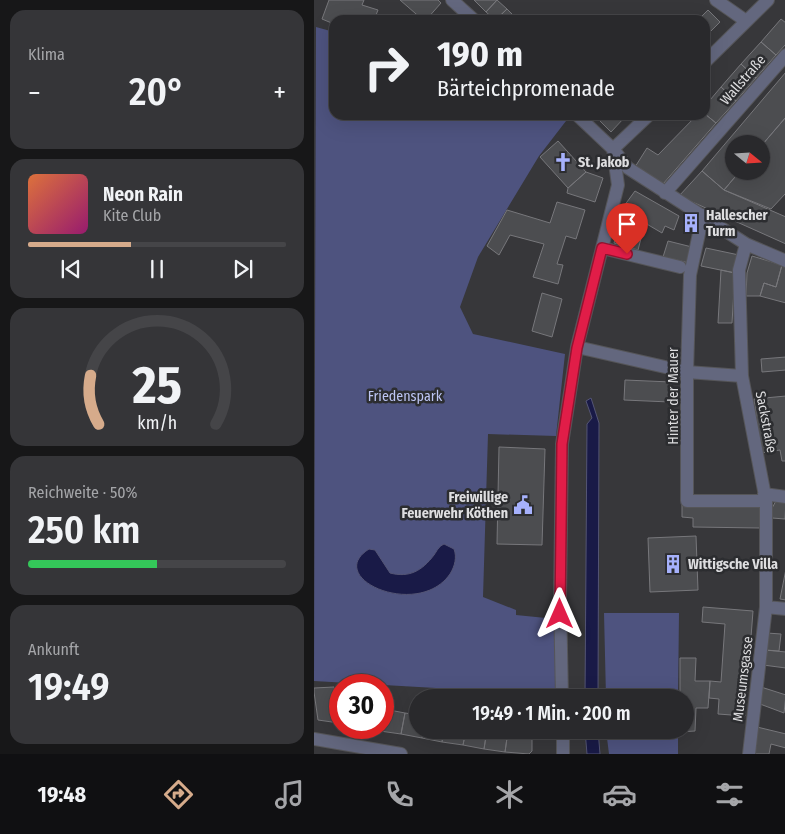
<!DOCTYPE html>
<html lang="de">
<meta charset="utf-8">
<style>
:root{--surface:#29292c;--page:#353538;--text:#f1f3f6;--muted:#a5a6a9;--line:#454548;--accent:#d6ab8b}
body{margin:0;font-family:"Fira Sans Condensed",sans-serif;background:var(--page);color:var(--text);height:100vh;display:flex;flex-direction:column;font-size:19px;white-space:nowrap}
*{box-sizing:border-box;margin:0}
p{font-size:16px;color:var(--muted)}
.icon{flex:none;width:28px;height:28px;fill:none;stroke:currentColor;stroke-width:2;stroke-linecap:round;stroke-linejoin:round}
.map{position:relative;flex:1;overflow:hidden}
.drawer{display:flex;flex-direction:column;gap:10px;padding:10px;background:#171718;width:314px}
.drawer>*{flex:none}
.guide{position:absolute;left:15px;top:15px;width:381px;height:105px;border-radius:15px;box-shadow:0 5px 20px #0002,0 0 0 1px var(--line);background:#29292c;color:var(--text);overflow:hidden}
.needle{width:32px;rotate:108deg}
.fabs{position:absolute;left:411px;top:135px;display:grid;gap:10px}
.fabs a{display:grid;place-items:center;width:45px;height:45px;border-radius:50%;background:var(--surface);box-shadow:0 5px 20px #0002,0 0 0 1px var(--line);font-size:25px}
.speed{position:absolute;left:15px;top:674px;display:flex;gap:10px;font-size:25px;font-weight:700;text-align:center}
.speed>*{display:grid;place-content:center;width:65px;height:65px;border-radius:50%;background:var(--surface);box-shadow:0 5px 20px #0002,0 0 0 1px var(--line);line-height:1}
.speed .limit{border:8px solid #d22;background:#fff;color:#111}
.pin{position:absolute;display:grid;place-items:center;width:42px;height:42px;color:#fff;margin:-51px -21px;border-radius:50% 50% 50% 0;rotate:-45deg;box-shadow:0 0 5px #0007}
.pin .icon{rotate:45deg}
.me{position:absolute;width:55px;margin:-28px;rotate:0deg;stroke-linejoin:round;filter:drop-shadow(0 0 4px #0008)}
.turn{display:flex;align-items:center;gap:18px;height:105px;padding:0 25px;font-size:22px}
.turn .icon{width:65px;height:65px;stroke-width:2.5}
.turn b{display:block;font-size:35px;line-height:42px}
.big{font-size:38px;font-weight:600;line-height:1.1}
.drawer .tile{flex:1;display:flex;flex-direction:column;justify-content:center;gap:8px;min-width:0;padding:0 18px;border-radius:15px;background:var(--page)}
.drawer .dial{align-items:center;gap:0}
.dial svg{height:130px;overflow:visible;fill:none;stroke:var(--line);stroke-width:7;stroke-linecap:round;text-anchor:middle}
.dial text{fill:var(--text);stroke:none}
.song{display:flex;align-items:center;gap:15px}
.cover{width:60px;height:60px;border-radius:8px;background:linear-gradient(135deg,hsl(20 70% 55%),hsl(320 70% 35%))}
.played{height:5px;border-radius:2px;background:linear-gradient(90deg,var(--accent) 40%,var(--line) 40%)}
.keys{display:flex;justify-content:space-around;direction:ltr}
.heat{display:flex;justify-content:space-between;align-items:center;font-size:28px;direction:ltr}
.charge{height:8px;border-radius:4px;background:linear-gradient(90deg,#34c759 50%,var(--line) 0)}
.trip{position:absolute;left:95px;top:689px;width:285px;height:50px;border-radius:25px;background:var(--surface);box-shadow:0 5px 20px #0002,0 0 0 1px var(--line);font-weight:600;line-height:50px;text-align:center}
.tab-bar{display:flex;height:80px;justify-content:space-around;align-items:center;background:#101012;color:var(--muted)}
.tab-bar .icon{width:35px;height:35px}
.tab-bar .on{color:var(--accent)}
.tab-bar b{font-size:22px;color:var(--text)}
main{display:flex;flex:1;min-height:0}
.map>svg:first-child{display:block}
</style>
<main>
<section class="drawer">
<div class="tile"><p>Klima</p>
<div class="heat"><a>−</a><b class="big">20°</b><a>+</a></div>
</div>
<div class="tile">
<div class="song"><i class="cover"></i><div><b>Neon Rain</b><p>Kite Club</p></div></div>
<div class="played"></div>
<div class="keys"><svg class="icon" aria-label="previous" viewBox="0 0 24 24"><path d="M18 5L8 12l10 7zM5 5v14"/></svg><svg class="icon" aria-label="pause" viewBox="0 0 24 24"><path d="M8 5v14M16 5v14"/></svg><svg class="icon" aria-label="next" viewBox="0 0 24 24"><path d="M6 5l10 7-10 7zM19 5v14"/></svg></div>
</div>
<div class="tile dial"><svg viewBox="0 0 100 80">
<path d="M14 69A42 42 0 1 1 86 69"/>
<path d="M14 69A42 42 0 0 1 9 39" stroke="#d6ab8b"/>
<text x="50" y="56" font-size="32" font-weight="700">25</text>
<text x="50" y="72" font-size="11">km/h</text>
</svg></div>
<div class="tile"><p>Reichweite · 50%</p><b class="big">250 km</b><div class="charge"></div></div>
<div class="tile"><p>Ankunft</p><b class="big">19:49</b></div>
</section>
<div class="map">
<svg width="472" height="754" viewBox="0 0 472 754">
<rect width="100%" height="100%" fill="#37373a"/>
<path fill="#4e537f" d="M2,27L20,32V115H246L252,121L225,156L164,257L146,307L159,334L251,354L242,436L174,434L169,597L202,610V615L242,619V695L0,681Z
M290,613H365L364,697H292Z
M292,730H364V754H295Z"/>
<path fill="#191a47" stroke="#545575" d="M277,398L285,423L284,698L271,697L273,424L278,418L272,401Z
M130,544L140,549C143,557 141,566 136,574C104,620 9,578 55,549L61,550L76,573C95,578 108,571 120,555C123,551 124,547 130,544Z
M271,730H284L286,754H273Z"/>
<path fill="#4c4d50" stroke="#77777b" d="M15,0H50L48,5L64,10L60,20H20V24L8,19Z
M86,0H124L127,3L112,20H109Z
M160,0H183L172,12Z
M183,0L193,9L181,20L172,12Z
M193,9L204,20H182Z
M394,10L406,22L391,37V20H384Z
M467,19L472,23V44L462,55L447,42Z
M447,42L462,55L442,78L427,64Z
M427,64L442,78L422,101L407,87Z
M472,72V117L448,145L420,144V171H426L410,190L388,171Z
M407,87L422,101L402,123L391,114V106Z
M391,114L402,123L349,184L321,167L333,148L344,155L383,115Z
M280,115H306L310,118L297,132Z
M472,117V193L457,209L410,190L426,171H448V145Z
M244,141L272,172L254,188L226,157Z
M388,171L410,190L472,217V244L365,196Z
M272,172L289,178L281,202L253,193L254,188Z
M321,191L365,216L360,230L351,226L348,233L331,223L324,250L300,243L310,206Z
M243,202L271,210L262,239L252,236L243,264L249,265L244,284L219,277L230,244L196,235L185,255L173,246L193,210L236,223Z
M374,216L385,219L381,231L370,227Z
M354,241L378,247L375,263L349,257Z
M392,248L425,255L421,273L387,266Z
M438,256L468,265L462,287L450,283L446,296H432L433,273Z
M468,265H472V303L446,296L450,283L462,287Z
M407,270L421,273L418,323H404Z
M228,293L248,299L238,337L218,331Z
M472,357V370L448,372L447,359Z
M311,380L357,382L356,402L310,400Z
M472,396V461H468L466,450L447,453L440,399Z
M185,447L231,449L228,545L183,544Z
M463,499L472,500L471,519L458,518L457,510Z
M368,504L446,505V528L379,527V518L368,517Z
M382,536L384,590L336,592L334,538Z
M472,569V600L466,599Z
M389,607L439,611L431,716L404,714L405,699L395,698L396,681L407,682L411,624L388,622Z
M453,633L467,634L465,651L451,650Z
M451,650L472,652V668L449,665Z
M366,658H382L381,681H396L394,708H382L381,731L365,732V730H371V698H366Z
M20,687V701L26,702L25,723L4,720L0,692V688Z
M447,687L472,695L470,713L446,704Z
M70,709L91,713L87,734L66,731L69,728Z
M91,713L104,715V730H109L108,738L87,734Z
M443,727L472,734V748L457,744L455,754H440Z
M109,730H130L128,742L108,738Z
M130,730H152L149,745L128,742Z
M152,730H173L170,749L149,745Z
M173,730L194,731L191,752L170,749Z
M208,730H218V751L215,754L191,752L194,731L208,732Z"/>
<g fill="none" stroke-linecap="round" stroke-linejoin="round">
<g stroke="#555558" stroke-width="14">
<path id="minor" d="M138,0L160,20
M402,0L432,21
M391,62L454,0
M263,115L299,149L314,168L432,244L472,261
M299,149L335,115
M351,193L472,55
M389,215L376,275L373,372V501H452
M432,244L425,270L428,376L452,501V607L435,754
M288,248L366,267
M263,347L373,372L428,376
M450,494L472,497
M452,607L472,609
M248,698L246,599L248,444L263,347L304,185L299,149
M249,730V754
M0,739L87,754"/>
</g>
<use href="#minor" stroke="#63677e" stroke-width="12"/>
</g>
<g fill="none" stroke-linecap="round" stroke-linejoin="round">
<g stroke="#92132f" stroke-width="12">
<path id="route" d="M246,614L248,444L263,348L288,248L313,254"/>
</g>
<use href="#route" stroke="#e11d48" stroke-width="9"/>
</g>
<defs>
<g id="church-bare" transform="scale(1.5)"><path d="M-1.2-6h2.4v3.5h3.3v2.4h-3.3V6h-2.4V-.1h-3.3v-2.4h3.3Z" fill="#a6b1fc" stroke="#2c2d30" stroke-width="2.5" paint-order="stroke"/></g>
<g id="building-bare" transform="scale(1.5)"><path d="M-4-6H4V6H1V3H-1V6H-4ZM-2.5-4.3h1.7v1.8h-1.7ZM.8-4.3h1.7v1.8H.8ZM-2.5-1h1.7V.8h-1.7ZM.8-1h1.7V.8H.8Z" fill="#a6b1fc" stroke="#2c2d30" stroke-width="2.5" paint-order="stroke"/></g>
<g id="civic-bare" transform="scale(1.5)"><path d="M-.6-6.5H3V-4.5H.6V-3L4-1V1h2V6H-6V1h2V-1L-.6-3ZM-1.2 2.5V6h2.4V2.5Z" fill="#a6b1fc" stroke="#2c2d30" stroke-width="2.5" paint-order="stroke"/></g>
</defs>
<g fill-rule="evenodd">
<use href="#church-bare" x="249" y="162"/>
<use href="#building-bare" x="377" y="223"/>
<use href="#civic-bare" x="209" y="505"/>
<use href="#building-bare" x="359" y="564"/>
</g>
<g text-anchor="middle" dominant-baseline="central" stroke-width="5" stroke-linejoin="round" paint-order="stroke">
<g font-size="14" fill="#dedee0" stroke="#2c2d30">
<text transform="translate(429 80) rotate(-49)">Wallstraße</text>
<text transform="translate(359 396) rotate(-90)">Hinter der Mauer</text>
<text transform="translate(452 422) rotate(79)">Sackstraße</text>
<text transform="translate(429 679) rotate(-83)">Museumsgasse</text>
</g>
<g font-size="14" font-weight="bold" fill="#dedee0" stroke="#2c2d30" text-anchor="start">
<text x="264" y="162">St. Jakob</text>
<text x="392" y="215">Hallescher<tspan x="392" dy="16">Turm</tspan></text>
<text x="194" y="497" text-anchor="end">Freiwillige<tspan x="194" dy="16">Feuerwehr Köthen</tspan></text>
<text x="374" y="564">Wittigsche Villa</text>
</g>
<g font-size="14" fill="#bdc5f4" stroke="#2c2d30">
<text x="91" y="396">Friedenspark</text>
</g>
</g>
</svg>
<div class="fabs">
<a><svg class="needle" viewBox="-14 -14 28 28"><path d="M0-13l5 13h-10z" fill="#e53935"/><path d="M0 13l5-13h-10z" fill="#a5a6a9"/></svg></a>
</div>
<div class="speed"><div class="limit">30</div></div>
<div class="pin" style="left:313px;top:254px;background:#d93025"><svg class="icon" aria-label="arrive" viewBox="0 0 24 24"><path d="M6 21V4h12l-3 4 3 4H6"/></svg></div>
<svg class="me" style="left:246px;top:614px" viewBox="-20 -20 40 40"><path d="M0-17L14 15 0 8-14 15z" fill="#e11d48" stroke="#fff" stroke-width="4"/></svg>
<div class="trip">19:49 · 1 Min. · 200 m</div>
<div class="guide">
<div class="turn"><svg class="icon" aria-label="right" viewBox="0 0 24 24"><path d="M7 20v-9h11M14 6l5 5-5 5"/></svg><div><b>190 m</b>Bärteichpromenade</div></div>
</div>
</div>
</main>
<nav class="tab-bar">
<b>19:48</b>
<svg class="icon on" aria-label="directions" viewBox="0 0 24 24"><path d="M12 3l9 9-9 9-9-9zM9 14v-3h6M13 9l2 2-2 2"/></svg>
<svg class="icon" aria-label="music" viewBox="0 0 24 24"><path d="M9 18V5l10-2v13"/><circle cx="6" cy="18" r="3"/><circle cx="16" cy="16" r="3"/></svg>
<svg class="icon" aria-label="phone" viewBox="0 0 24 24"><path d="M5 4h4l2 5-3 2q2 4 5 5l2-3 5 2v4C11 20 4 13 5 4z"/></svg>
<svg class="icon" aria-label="climate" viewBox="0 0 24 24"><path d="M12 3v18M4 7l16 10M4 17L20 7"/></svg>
<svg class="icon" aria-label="car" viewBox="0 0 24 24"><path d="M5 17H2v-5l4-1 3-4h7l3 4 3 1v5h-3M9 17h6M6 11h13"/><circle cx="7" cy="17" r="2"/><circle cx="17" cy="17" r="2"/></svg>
<svg class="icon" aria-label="filters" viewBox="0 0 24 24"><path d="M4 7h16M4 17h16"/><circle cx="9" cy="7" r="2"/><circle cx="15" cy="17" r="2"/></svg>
</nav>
